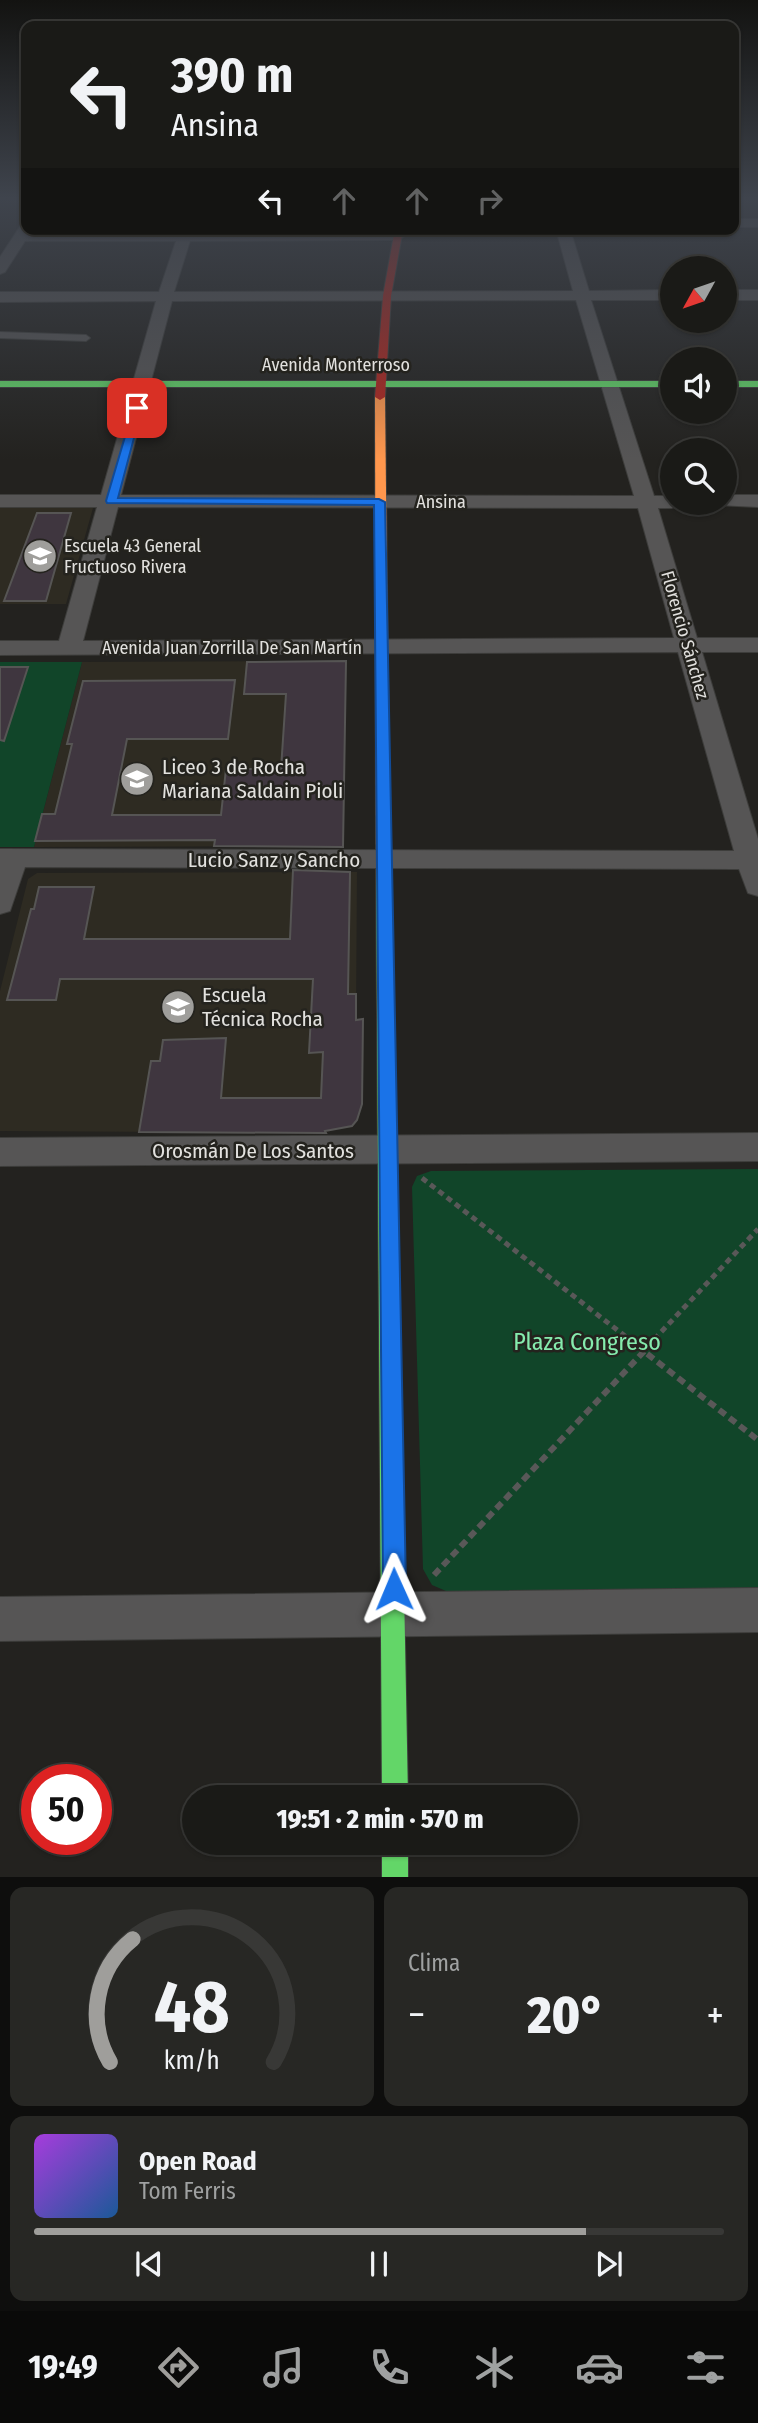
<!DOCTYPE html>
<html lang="es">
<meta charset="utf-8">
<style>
:root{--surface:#1a1a17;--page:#272724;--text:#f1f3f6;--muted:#9fa1a1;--line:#383836;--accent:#9f9e9b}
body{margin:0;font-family:"Fira Sans Condensed",sans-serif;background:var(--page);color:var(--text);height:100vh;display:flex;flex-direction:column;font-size:26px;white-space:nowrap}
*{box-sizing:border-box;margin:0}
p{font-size:23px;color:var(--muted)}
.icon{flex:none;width:38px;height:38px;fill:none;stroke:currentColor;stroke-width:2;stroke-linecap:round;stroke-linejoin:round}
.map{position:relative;height:1877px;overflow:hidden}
.panel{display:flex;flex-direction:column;gap:10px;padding:10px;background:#0e0e0d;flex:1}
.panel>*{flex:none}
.banner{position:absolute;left:21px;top:21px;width:718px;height:214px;border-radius:14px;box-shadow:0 2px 5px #0004,0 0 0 2px var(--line);background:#1a1a17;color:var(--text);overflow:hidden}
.needle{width:46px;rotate:230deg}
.tools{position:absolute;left:660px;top:256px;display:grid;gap:14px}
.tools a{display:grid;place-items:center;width:77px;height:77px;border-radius:50%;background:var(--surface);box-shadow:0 2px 5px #0004,0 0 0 2px var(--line);font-size:35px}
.speed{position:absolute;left:21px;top:1764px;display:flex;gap:14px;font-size:35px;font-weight:700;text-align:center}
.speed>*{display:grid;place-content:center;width:91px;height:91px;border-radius:50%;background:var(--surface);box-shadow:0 2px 5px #0004,0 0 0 2px var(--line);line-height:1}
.speed .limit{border:10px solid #d22;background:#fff;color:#111}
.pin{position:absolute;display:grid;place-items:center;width:60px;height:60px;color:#fff;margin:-30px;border-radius:14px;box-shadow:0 4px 10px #0006}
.me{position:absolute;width:77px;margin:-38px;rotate:359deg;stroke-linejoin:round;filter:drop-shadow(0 0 5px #0008)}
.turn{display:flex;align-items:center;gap:24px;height:147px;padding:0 35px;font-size:32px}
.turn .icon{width:91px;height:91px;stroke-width:2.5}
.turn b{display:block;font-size:49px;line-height:60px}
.lanes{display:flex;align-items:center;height:66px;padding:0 35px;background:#0003;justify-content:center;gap:35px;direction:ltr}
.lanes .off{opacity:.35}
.big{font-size:52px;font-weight:800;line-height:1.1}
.panel .widget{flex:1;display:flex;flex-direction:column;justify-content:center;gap:10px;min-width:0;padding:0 24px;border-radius:14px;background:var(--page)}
.panel .dial{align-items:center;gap:0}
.dial svg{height:182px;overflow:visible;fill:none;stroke:var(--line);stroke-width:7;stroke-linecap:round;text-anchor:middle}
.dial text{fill:var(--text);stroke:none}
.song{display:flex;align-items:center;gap:21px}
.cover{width:84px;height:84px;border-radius:10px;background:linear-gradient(135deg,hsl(280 70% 55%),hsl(210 70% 35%))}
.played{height:7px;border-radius:4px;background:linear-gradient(90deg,var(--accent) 80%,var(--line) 80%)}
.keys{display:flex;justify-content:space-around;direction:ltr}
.heat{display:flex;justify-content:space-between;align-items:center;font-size:38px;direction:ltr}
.panel .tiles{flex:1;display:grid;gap:10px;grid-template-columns:1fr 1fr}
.widget:last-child{grid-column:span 2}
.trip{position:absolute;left:182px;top:1785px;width:396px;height:70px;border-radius:35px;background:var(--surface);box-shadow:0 2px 5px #0004,0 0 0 2px var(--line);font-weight:800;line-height:70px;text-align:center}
.menu{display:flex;height:112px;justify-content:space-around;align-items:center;background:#0a0a09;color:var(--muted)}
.menu .icon{width:49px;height:49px}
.menu .on{color:var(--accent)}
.menu b{font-size:32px;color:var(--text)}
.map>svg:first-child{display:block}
</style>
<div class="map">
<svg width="758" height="1877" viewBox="0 0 758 1877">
<rect width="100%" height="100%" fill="#23221f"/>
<path fill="#2e2b22" d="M0,508H93L66,604H0Z
M346,661L343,846L34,847L82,662Z
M357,872L356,1019H363V1104H360L357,1120L352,1126L325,1130L326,1133L0,1131V991L28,879L37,873Z"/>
<path fill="#114529" d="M0,662H82L34,847H0Z
M758,1169V1592L446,1591L432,1585L423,1569L412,1187L417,1176L431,1171Z"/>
<path fill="#3f363f" stroke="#565554" stroke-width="2" d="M37,513H71L46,601H4Z
M346,661L343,847L214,846L215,840L35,841L42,814H55L72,744H67L83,681L235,680L228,739H127L112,815H221L226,769H281L286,694H244L247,662Z
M0,667H28L4,741L0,740Z
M293,870L350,872L348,994H356V1020L363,1019L362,1104L357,1120L352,1126L325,1131L326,1133L139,1132L151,1061H160L163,1040L226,1038L221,1098H321L323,1052L309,1053L313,979H60L56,1000H7L31,909H34L39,887H94L84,939H290Z"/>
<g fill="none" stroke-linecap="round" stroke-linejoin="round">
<g stroke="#3d3d3b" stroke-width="2">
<path id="lane" d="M0,332L86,335L90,338L86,341L0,338Z"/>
</g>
<g stroke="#3d3d3b" stroke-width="2">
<path id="street" d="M733,219H758V227H733Z
M26,224V229H32L30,233L179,232L180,229H194L193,232H398L405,236L398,240L190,241L174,292L573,291L556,229H570L589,291L672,290V300H591L654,496H672V502H682L672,508H658L697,638H758V652H702L758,839V896L748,893L739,869L25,867L10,911L0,914V849L734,851L678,652L0,655V641H59L97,507H0V495H101L156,301L0,302V292H159L176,241H25L5,272L0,274V257L21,225ZM576,300L634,496L121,495L172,301ZM118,507L638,508L674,638L83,641Z
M724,290H758V300H724Z
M724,495H758V507L717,505L715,502H724Z
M758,1133V1161L0,1166V1138Z
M758,1588V1632L0,1641V1597Z"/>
</g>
<g stroke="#3d3d3b" stroke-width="2">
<path id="fast" d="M0,381H672V387H0Z
M724,381H758V387H724Z
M383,852L390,857L408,1797H382L376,857Z
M382,1843H408V1877H382Z"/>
</g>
<g stroke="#3d3d3b" stroke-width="2">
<path id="slow" d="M380,394L385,397L390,857L383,862L376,857L375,397Z"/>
</g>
<g stroke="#3d3d3b" stroke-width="2">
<path id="jam" d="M395,229H403L391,296L385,397L380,400L375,397L383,296Z"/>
</g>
<path stroke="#595858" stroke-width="5" stroke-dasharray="6 4.5" stroke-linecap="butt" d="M422,1178L639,1347
M647,1347L758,1229"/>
<path stroke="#595858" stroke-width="6" stroke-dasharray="8 5" stroke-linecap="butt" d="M637,1346L758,1440
M434,1575L649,1346"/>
<use href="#lane" fill="#565555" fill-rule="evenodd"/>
<use href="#street" fill="#565555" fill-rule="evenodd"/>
<use href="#fast" fill="#63d668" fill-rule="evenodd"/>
<use href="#slow" fill="#ff974d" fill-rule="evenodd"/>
<use href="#jam" fill="#b3261e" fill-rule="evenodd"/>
</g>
<linearGradient id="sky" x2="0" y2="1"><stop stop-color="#131311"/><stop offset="0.43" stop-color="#3f444d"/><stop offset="1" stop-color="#3f444d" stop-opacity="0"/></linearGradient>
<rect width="758" height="460" fill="url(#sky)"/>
<path fill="#1a73e8" stroke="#114b97" stroke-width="2" d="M134,406L142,408L118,498L379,499L385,502L406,1589L403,1597L394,1601L386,1597L383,1589L374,505L107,503L106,501Z"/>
<defs>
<g id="school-disc" transform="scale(1.75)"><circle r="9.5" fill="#9f9e9b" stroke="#24231e"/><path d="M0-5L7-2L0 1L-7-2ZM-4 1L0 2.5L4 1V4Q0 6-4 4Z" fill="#fff"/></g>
</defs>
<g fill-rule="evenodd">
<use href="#school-disc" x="40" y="556"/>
<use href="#school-disc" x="137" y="779"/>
<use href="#school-disc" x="178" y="1007"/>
</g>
<g text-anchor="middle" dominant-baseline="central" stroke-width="5" stroke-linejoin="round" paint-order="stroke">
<g font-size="18" fill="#e2e1de" stroke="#24231e">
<text x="336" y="365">Avenida Monterroso</text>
<text x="441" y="502">Ansina</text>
<text transform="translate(685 635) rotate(74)">Florencio Sánchez</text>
<text x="232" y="648">Avenida Juan Zorrilla De San Martín</text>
</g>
<g font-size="18" fill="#e2e1de" stroke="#24231e" text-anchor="start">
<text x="64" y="546">Escuela 43 General<tspan x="64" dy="21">Fructuoso Rivera</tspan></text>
</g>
<g font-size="21" fill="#e2e1de" stroke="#24231e" text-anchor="start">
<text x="162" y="767">Liceo 3 de Rocha<tspan x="162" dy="24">Mariana Saldain Pioli</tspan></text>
<text x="202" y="995">Escuela<tspan x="202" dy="24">Técnica Rocha</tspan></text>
</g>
<g font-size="21" fill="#e2e1de" stroke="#24231e">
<text x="274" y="860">Lucio Sanz y Sancho</text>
<text x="253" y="1151">Orosmán De Los Santos</text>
</g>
<g font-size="24" fill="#85ebad" stroke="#24231e">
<text x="587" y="1342">Plaza Congreso</text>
</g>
</g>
</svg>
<div class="tools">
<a><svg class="needle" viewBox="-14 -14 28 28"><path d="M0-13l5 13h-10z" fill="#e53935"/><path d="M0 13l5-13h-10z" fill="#9fa1a1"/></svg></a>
<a><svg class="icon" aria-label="sound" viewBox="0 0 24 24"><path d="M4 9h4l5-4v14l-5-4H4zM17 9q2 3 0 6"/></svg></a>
<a><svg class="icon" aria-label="search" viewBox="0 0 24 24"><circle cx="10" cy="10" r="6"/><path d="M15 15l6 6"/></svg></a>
</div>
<div class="speed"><div class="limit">50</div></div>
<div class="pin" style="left:137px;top:408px;background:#d93025"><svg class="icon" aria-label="arrive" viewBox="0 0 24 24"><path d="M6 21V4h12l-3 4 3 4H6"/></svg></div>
<svg class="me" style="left:394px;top:1589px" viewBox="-20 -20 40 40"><path d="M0-17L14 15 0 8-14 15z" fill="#1a73e8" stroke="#fff" stroke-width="4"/></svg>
<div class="trip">19:51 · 2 min · 570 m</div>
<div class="banner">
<div class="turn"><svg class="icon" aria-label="left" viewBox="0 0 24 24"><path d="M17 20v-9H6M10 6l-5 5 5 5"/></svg><div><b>390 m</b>Ansina</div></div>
<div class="lanes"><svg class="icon" aria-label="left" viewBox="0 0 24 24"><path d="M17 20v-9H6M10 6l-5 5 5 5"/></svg><svg class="icon off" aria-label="ahead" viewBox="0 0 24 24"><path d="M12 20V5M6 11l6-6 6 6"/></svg><svg class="icon off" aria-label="ahead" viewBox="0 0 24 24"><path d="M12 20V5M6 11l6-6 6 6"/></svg><svg class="icon off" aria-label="right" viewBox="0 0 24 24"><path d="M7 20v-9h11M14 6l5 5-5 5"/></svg></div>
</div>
</div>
<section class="panel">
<div class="tiles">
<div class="widget dial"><svg viewBox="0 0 100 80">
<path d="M14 69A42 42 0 1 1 86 69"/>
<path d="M14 69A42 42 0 0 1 24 15" stroke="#9f9e9b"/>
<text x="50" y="56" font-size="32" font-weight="700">48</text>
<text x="50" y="72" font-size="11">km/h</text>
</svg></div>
<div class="widget"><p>Clima</p>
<div class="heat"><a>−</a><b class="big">20°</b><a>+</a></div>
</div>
<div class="widget">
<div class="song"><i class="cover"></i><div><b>Open Road</b><p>Tom Ferris</p></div></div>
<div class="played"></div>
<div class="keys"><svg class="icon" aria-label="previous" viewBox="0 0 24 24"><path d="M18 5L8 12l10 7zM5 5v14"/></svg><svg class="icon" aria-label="pause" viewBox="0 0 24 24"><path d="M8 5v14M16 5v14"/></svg><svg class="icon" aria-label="next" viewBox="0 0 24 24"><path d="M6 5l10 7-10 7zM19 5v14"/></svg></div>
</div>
</div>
</section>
<nav class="menu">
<b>19:49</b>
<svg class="icon on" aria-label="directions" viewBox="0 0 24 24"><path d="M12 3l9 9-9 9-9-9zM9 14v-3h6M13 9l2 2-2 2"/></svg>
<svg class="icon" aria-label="music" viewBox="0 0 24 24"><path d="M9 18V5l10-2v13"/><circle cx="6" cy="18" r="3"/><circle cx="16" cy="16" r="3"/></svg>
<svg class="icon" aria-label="phone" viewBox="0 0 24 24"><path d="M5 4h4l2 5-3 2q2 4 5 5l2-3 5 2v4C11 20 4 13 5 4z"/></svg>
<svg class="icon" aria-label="climate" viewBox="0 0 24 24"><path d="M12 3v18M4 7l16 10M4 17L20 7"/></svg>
<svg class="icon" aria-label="car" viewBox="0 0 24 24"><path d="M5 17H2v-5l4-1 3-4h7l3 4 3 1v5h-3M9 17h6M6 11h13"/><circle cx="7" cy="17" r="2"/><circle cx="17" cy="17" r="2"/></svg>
<svg class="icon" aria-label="filters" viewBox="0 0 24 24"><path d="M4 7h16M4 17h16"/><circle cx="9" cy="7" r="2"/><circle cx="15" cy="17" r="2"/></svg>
</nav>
